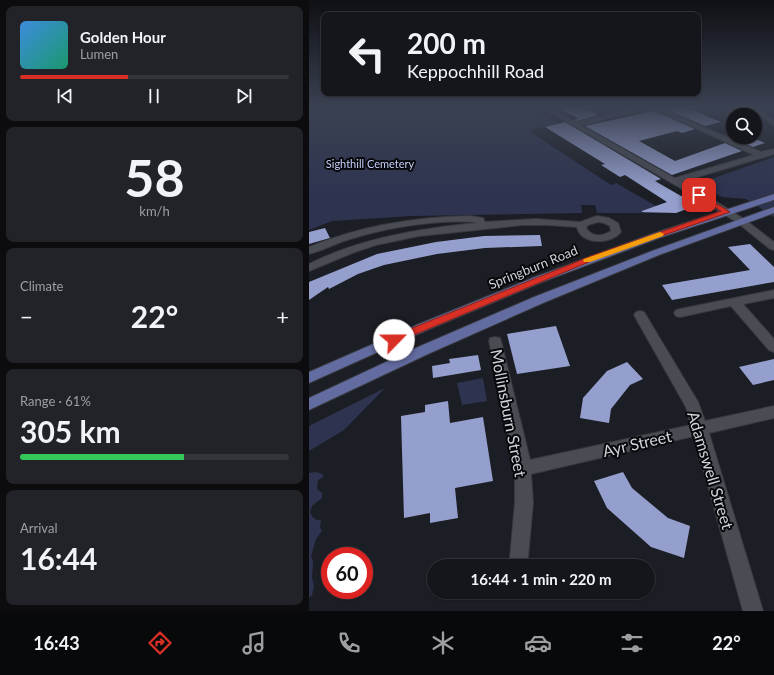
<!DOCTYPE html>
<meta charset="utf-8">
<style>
:root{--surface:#15161c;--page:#222329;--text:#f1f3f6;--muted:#9d9fa3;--line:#34353b;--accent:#d93025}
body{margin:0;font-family:Lato,sans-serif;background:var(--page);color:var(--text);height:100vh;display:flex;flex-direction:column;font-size:15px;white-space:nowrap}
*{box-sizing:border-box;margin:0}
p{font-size:13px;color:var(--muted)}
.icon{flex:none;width:22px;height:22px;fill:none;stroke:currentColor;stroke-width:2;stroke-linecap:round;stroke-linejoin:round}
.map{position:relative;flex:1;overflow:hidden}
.panel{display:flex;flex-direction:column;gap:6px;padding:6px;background:#0c0c0f;width:309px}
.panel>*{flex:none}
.guide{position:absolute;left:12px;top:12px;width:380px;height:84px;border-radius:8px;box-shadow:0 1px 3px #0004,0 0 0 1px var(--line);background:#15161c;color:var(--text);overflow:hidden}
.fabs{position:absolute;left:417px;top:108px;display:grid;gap:8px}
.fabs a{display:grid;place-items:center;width:36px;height:36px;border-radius:50%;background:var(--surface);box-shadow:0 1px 3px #0004,0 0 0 1px var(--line);font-size:20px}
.speed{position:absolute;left:12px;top:547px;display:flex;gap:8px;font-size:20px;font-weight:700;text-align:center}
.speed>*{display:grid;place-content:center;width:52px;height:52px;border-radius:50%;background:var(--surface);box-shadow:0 1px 3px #0004,0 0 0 1px var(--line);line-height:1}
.speed .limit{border:6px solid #d22;background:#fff;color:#111}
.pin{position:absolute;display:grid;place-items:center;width:34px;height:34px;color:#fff;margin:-17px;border-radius:8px;box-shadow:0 2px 6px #0006}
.me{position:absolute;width:44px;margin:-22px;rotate:67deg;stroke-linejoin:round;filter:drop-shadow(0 0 3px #0008)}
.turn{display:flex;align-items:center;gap:14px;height:84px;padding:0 20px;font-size:18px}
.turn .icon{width:52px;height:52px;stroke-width:2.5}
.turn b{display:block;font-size:28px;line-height:34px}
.big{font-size:30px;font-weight:700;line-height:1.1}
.panel .tile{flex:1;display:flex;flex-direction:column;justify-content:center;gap:6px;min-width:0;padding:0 14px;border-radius:8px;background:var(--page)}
.panel .dial{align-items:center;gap:0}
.dial b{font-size:52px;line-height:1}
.song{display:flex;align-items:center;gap:12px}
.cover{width:48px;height:48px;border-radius:6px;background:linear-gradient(135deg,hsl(210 70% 55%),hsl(160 70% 35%))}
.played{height:4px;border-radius:2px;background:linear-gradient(90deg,var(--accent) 40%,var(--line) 40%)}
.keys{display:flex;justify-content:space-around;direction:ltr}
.heat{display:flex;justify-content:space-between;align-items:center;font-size:22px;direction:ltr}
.charge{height:6px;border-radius:3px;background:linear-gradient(90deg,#34c759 61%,var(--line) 0)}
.trip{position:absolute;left:118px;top:559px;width:228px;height:40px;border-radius:20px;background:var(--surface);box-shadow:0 1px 3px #0004,0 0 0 1px var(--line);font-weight:700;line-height:40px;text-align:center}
.tab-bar{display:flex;height:64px;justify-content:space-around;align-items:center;background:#08090b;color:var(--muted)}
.tab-bar .icon{width:28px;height:28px}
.tab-bar .on{color:var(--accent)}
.tab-bar b{font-size:18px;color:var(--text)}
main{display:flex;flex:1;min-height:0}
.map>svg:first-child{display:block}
</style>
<main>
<section class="panel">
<div class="tile">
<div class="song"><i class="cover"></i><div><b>Golden Hour</b><p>Lumen</p></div></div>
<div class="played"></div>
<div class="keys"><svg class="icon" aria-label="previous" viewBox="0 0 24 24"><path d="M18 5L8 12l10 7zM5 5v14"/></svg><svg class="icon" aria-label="pause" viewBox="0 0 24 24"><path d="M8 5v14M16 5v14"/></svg><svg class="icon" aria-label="next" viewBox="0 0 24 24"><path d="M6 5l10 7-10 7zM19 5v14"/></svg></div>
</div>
<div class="tile dial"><b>58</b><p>km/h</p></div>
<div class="tile"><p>Climate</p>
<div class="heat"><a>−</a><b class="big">22°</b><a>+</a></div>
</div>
<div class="tile"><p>Range · 61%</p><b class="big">305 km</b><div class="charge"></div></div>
<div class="tile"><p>Arrival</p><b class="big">16:44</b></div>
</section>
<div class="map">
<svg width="465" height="611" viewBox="0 0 465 611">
<rect width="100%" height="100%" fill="#1c1e25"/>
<path fill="#2e3450" d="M0,108H223L249,123L220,131L302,185L307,183L349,207L356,213H288L286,205H272L273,213L103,216L23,221L0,230Z
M465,157V217L437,199L413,197L388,184Z
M174,378L178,401L153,405L148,383Z
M76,388L35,430L0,451V426Z
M7,472L13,474L15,477L9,480L8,489L13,493V498L3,506L1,512C4,518 6,521 12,520L11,527L13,531L7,539L2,556L4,561L3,578L5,586L3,595L0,598V473Z"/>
<path fill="#959fcd" d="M250,108H275L290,115L267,121L265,120L270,119Z
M355,108H379L412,122L396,126Z
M345,111L386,129L373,133L368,131L330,141L366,161L416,143L433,151L363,175L276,126Z
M256,122L352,179L346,181L372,196H374L389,205L367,213L333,212V211L358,202L316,175L311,177L292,165L296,164L236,127Z
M435,137H441L456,143L444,147L427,140Z
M16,228L21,238L0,244V232Z
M231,235L233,246L176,248L128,254L75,265L49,274L20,289L19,287L0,300V282L68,254L127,242L175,236Z
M441,244L465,267V282L363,300L353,285L441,270L419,247Z
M247,326L261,366L208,374L198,334Z
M169,355L172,370L124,378L123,366L141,363L140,359Z
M465,359V380L444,385L430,367Z
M318,362L334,379L321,385L302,409L300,423L271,418L274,398L298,371Z
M139,401L141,423L174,417L184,481L146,488L149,518L121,523V513L95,518L92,416L116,412V405Z
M314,472L323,488L359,518L381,526L375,558L342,547L298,508L285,481Z"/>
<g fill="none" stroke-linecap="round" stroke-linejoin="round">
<g stroke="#37393e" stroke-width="2">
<path id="minor" d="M328,108H337L267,127L263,125L264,123Z
M343,108H351L452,152L465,149V154L369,183H363L362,181L363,179L445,155Z
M443,108H450L465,120V126Z
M161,216L174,218L176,222L226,219L271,222L288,216L300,218L309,223L312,232C302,245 271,245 268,227L238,225H214L110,236L67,245L46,252L0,271V264C52,238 109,229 167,223L166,222C126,219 76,228 38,240C25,244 13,251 0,254V247C51,226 106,217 161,216ZM289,222L295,223L301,226L302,231C293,237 283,237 277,228L279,225Z
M465,290V298L434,304L465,339V352L460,350L422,306L371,317L367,316L365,313L367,310L371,309Z
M331,311L335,312L389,402L396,421L465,406V418L400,433L454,611H434L385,436L222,474L224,502L219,558L217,565L213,566L203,565L201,558L206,502V469L202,445L180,341L181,338L186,337L191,338L192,341L221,460L382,425L377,407L325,315L327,312Z"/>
</g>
<g stroke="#37393e" stroke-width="2">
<path id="tertiary" d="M234,108H241L403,199L435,219L465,242V250L461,249L429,223L397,203Z"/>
</g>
<g stroke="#37393e" stroke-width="2">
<path id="primary" d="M465,194V200L350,238L233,282L118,330L0,383V372L110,324L226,277L343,234Z
M465,207V213L350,255L234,303L119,354L0,410V398L109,347L225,297L343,251Z"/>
</g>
<use href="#minor" fill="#4a4c54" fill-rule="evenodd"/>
<use href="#tertiary" fill="#4a4c54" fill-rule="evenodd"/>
<use href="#primary" fill="#636ca1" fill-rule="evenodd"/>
</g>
<linearGradient id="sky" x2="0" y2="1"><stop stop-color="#0f1014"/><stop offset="0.56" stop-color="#3a4151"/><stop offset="1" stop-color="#3a4151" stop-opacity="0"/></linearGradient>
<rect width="465" height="193" fill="url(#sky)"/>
<path fill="#d93025" stroke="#8d1f18" d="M390,193L421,212L287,259L88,342L85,343L80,340L81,337L282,256L412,211L387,196L386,195Z"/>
<path fill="#f59e0b" d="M351,232L355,234L354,236L281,262H275L274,260L275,259Z"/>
<g text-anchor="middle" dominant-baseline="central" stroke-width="4" stroke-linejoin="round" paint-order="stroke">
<g font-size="11" fill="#c6d0fa" stroke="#07080b">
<text x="61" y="163">Sighthill Cemetery</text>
</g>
<g font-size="13" fill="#d1d3d8" stroke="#07080b">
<text transform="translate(224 267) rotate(-22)">Springburn Road</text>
</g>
<g font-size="16" fill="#d1d3d8" stroke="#07080b">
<text transform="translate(200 413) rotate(79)">Mollinsburn Street</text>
<text transform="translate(328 443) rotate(-13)">Ayr Street</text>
<text transform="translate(402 470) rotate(73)">Adamswell Street</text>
</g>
</g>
</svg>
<div class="fabs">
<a><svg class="icon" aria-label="search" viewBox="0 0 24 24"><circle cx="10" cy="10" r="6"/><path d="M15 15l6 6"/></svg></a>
</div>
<div class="speed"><div class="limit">60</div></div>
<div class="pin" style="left:390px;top:195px;background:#d93025"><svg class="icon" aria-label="arrive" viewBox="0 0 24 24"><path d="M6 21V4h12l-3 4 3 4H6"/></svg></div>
<svg class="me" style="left:85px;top:340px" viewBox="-20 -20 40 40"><circle r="19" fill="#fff"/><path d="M0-13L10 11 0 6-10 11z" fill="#d93025"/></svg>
<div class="trip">16:44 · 1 min · 220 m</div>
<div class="guide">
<div class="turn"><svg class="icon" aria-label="left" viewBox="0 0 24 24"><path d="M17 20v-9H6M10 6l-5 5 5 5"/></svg><div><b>200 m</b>Keppochhill Road</div></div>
</div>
</div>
</main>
<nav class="tab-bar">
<b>16:43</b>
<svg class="icon on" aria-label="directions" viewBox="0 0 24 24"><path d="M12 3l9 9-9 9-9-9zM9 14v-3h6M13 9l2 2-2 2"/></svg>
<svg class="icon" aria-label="music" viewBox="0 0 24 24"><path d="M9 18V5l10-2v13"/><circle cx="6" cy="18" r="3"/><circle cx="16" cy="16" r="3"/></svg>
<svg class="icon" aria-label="phone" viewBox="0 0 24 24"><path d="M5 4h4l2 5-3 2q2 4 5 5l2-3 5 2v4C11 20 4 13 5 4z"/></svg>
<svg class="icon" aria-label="climate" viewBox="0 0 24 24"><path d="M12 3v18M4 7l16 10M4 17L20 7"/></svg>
<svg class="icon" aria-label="car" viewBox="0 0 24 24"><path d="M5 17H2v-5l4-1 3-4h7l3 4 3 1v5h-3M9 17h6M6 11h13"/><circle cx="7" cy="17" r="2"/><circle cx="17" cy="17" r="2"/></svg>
<svg class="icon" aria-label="filters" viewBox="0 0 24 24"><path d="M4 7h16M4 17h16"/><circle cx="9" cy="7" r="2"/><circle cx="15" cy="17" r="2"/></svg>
<b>22°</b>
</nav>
